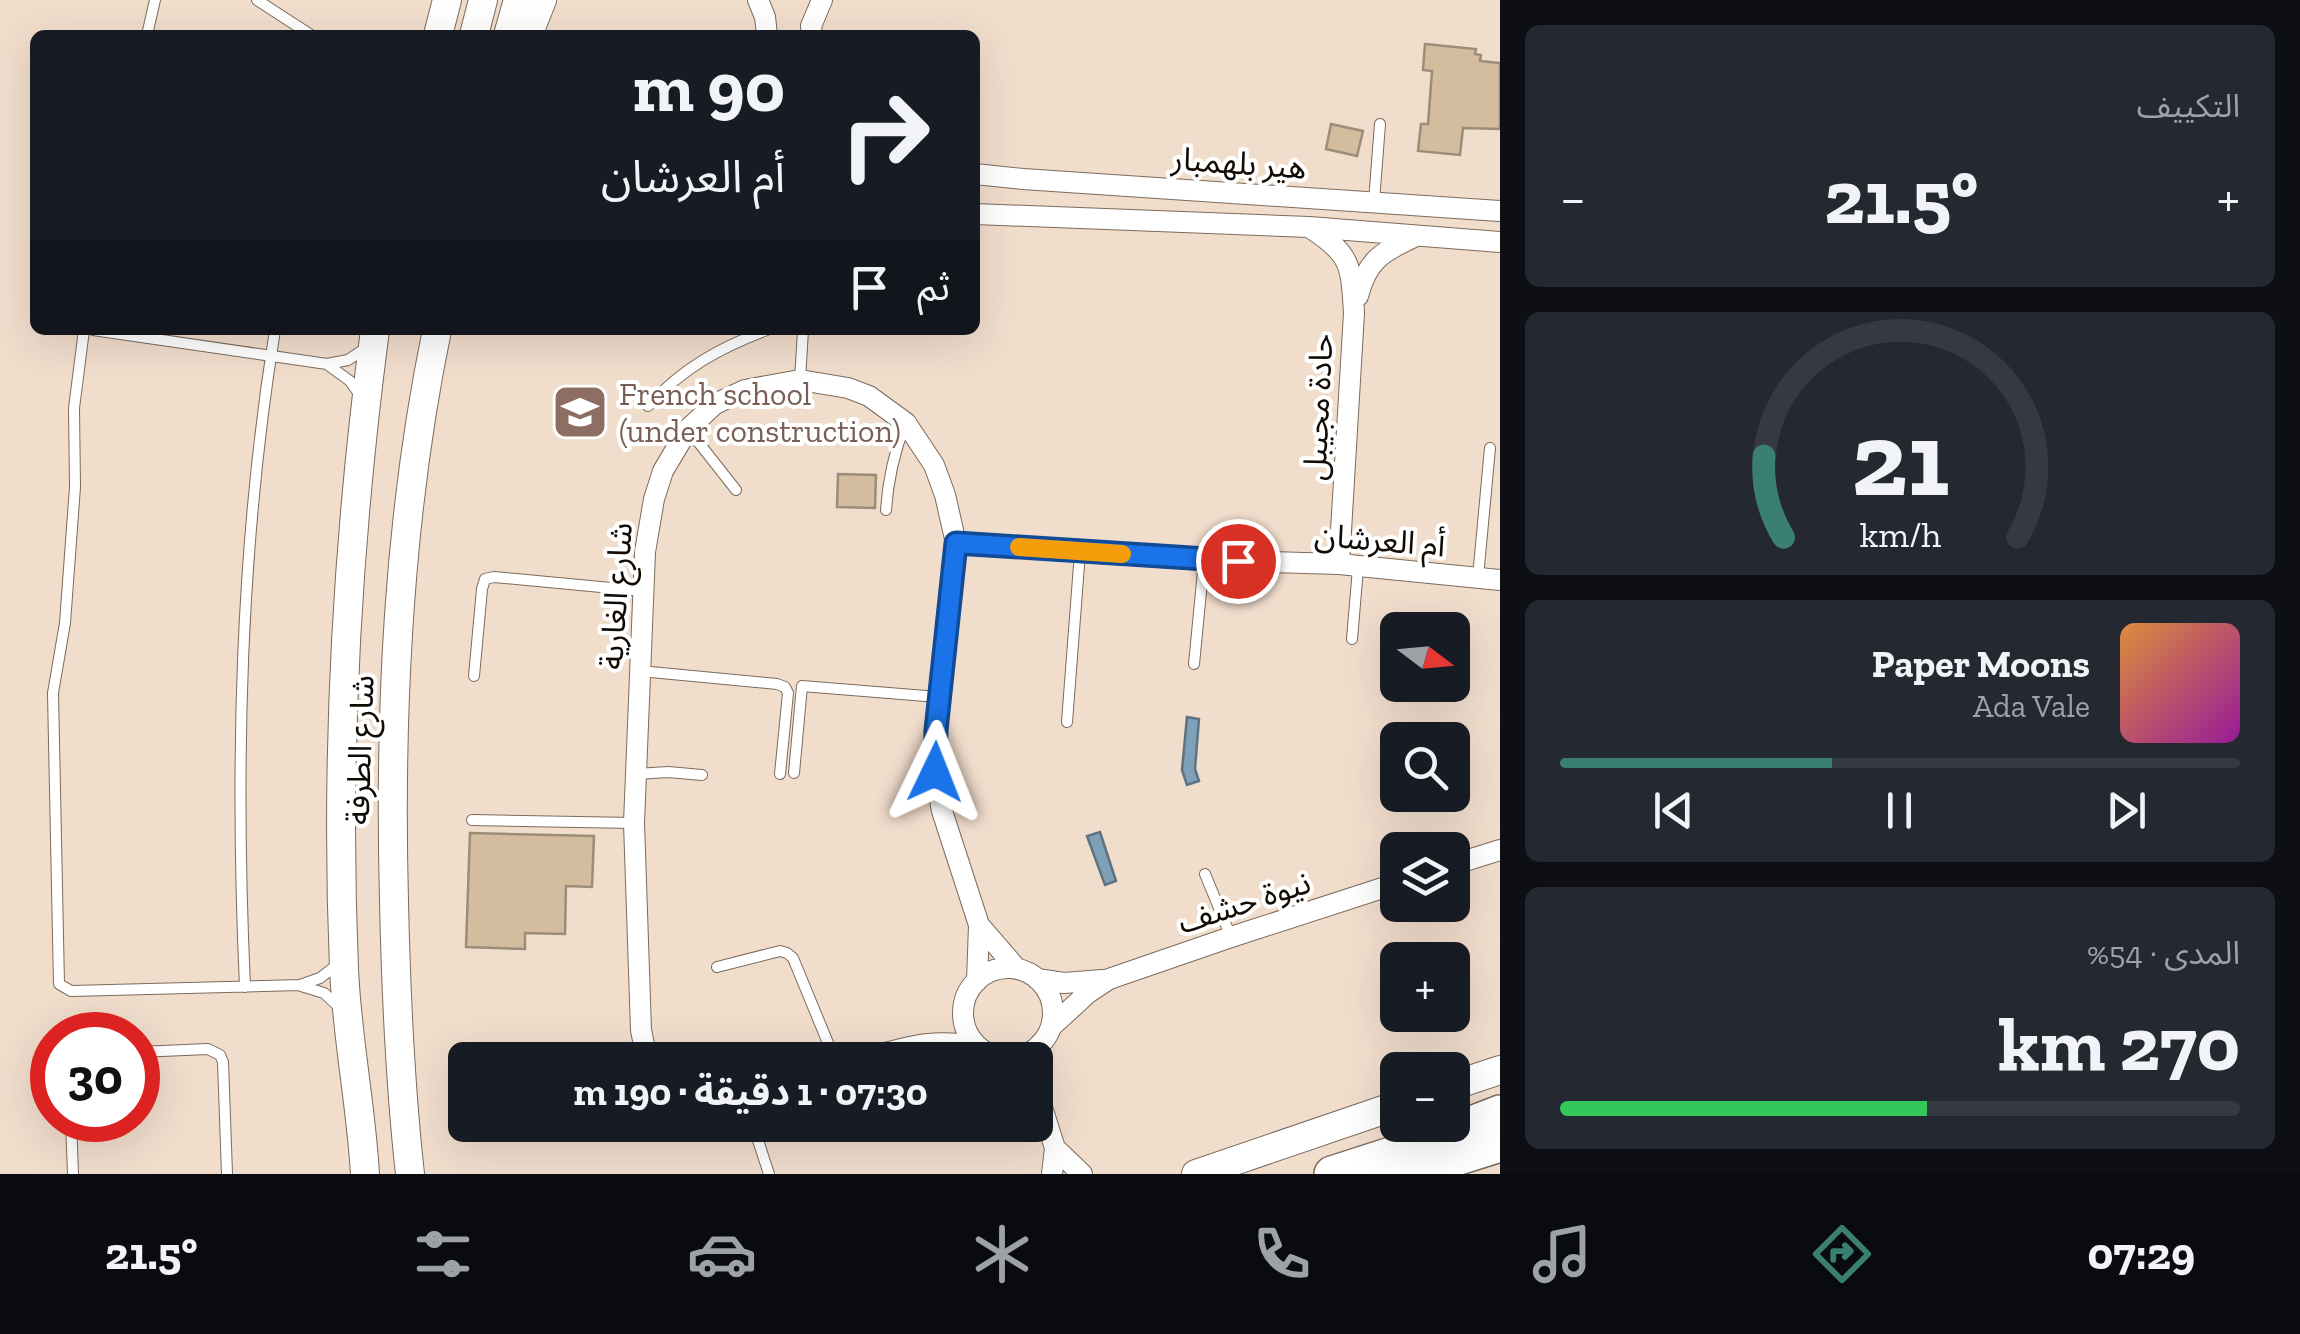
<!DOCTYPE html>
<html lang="ar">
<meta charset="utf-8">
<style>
:root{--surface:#171b24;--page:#242831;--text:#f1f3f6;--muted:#9ea1a6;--line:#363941;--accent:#3b7f73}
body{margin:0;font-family:"Zilla Slab","Noto Sans Arabic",serif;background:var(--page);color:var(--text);direction:rtl;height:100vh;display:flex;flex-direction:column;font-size:38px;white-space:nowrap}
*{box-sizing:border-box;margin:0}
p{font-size:32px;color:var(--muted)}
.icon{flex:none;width:55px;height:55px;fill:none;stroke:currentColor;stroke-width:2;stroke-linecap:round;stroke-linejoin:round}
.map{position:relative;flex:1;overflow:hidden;direction:ltr}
.panel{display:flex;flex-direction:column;gap:25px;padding:25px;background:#0d0f14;width:800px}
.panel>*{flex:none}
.guide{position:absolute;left:30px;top:30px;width:950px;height:305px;border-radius:15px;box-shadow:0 10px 40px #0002;direction:rtl;background:#171b24;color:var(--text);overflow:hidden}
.needle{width:65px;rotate:106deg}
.tools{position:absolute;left:1380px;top:612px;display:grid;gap:20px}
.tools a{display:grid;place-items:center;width:90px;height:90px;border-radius:15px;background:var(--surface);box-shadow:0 10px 40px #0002;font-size:50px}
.speed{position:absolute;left:30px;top:1012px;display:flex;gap:20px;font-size:50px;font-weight:700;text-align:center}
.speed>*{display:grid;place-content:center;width:130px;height:130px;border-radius:50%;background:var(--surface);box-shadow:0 10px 40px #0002;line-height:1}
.speed .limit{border:15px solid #d22;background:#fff;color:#111}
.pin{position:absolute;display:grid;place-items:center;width:85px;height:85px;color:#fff;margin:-42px;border:5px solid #fff;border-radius:50%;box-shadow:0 2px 10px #0007}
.me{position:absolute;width:110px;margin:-55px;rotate:2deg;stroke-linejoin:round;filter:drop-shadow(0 0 8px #0008)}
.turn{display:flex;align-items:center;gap:35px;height:210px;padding:0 30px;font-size:45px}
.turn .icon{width:130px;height:130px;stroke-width:2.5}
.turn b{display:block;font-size:70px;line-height:85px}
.then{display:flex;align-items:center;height:95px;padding:0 30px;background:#0003;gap:20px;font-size:38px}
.big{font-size:75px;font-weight:700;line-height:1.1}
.panel .tile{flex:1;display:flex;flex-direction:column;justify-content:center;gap:15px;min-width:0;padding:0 35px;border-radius:15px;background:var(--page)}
.panel .dial{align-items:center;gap:0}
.dial svg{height:260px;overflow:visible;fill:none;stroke:var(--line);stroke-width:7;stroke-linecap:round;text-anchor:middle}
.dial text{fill:var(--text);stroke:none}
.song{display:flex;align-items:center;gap:30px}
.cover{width:120px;height:120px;border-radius:15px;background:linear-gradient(135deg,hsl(30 70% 55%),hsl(300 70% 35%))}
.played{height:10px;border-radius:5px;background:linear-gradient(90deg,var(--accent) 40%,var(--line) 40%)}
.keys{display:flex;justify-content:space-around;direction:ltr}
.heat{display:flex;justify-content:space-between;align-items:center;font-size:55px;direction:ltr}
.charge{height:15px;border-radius:8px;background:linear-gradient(90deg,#34c759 54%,var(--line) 0)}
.trip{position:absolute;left:448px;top:1042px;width:605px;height:100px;border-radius:15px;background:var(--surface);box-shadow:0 10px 40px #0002;font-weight:700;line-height:100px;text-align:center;direction:rtl}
.menu{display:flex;height:160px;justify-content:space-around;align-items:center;background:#090b0e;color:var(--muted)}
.menu .icon{width:70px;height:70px}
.menu .selected{color:var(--accent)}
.menu b{font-size:45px;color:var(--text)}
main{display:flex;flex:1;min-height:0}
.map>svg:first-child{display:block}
</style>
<main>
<section class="panel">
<div class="tile"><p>التكييف</p>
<div class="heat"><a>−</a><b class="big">21.5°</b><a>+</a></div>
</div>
<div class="tile dial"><svg viewBox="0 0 100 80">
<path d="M14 69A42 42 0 1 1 86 69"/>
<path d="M14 69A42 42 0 0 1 8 44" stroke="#3b7f73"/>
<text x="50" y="56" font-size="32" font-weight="700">21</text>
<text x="50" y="72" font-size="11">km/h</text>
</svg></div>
<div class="tile">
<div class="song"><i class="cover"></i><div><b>Paper Moons</b><p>Ada Vale</p></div></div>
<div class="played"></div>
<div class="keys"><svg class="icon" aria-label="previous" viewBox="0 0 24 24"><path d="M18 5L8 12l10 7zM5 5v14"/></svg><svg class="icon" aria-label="pause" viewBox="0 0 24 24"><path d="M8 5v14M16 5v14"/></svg><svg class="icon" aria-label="next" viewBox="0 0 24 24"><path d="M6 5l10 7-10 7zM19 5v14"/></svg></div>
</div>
<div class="tile"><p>المدى · 54%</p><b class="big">270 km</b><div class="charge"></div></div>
</section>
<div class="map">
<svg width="1500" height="1174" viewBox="0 0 1500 1174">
<rect width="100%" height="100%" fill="#f1ddcc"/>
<path fill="#7fa0b7" stroke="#5e7382" stroke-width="2.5" d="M1187,717L1199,719L1195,769L1199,781L1187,785L1182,770Z
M1100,832L1116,881L1105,885L1087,836Z"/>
<path fill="#d4bc9e" stroke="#9b8d7a" stroke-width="2.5" d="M1425,44L1476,49L1475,54L1481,55L1480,61L1500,63V129L1463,128L1460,155L1418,151L1421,124H1428L1432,71L1423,70Z
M1331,124L1363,131L1357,156L1326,149Z
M838,474L876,475L875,508L837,507Z
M470,833L594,836L592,887L566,886L565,934L525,933V949L466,947Z"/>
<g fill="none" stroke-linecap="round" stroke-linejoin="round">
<g stroke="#7c6b5c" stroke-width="12">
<path id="lane" d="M257,0L311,35
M147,35L155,0
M1374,201L1380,124
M84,330L74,408L75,487L65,623L53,693L59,984L71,991L300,985L320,978L337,965
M93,330L327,364L348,360L366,348
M328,365L350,381L362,398
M800,380L803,330
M648,406C683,368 719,348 767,330
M688,429L736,490
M886,510C888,479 894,453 905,424
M1478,577L1490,448
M1352,639L1358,568
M1194,664L1204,561
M640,671L777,684L785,687L788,693L780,774
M474,676L482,589L485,579L494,577L643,591
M1067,722L1080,552
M794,773L802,686L938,697
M636,774L668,772L702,775
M472,820L634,823
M1205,874L1231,937
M717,967L780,951L787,953L793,958L835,1060
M301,986L324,993L341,1009
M245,987C235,767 240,547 275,330
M138,1052L208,1049L220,1055L223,1062L227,1174
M71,1120L73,1174
M753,1125L769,1174"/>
</g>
<g stroke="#7c6b5c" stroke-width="22">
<path id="street" d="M758,0L765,17L767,35
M812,35L811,26L822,0
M975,174L1023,179L1500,211
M975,214L1309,227L1500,242
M1312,229C1352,255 1351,267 1354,313L1339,564
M1358,296C1367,260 1382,252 1414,237
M956,543L1204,560L1339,564L1500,580
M1452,865L1500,850
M979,925L1017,969
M963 1013a45 45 0 1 1 90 0a45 45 0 1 1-90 0Z
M1037,979L1064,983L1102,980
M1051,1027L1088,993L1109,979L1231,937L1398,883
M647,1060L641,1030L634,823L645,552L654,499L663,471L688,429L715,404L745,390L800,380L848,388L869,396L906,423L934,465L945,495L956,543L935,730V772L942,811L979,925L977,981
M859,1060C905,1048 930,1037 979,1047
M1035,1095L1040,1101L1055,1148L1052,1174
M1040,1101V1044
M1055,1148L1082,1174"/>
</g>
<g stroke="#7c6b5c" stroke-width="30">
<path id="secondary" d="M438,35L447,0
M474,35L483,0
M508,35L518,0
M528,35L542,0
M1452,1086L1500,1070
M365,1174C361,1105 347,1038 344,969C335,756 347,542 375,330
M410,1174C400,1084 396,993 394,902C389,711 398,518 437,330
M1196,1174L1398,1105"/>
</g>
<g stroke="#7c6b5c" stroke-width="38">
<path id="highway" d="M1332,1174L1394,1154L1500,1113
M1405,1174L1500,1144"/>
</g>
<use href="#lane" stroke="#fff" stroke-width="10"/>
<use href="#street" stroke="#fff" stroke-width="20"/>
<use href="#secondary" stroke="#fff" stroke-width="28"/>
<use href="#highway" stroke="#fff" stroke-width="35"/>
</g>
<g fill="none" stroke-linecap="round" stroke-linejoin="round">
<g stroke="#114b97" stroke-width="25">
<path id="route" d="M935,772L936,730L956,543L1238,561"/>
</g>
<use href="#route" stroke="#1a73e8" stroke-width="18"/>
<path stroke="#f59e0b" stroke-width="18" d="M1019,547L1122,554"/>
</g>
<defs>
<g id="school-square" transform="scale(2.875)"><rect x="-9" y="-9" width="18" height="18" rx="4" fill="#8d6e63" stroke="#fff"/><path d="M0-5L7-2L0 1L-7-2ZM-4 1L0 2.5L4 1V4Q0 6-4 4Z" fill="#fff"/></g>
</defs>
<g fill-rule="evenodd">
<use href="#school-square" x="580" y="412"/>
</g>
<g text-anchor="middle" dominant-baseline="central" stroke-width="8" stroke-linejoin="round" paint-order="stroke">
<g font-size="32" fill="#110b06" stroke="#fff">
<text transform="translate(1239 163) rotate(4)">هير بلهمبار</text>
<text transform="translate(1318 407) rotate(-87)">حادة مجيبل</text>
<text transform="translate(1380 540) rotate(5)">أم العرشان</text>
<text transform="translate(616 596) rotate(-86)">شارع الغارية</text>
<text transform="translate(360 750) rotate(-88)">شارع الطرفة</text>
<text transform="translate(1244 902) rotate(-18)">نيوة حشف</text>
</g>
<g font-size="32" fill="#785e54" stroke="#fff" text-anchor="start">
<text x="619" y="394">French school<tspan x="619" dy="37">(under construction)</tspan></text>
</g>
</g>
</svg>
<div class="tools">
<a><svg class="needle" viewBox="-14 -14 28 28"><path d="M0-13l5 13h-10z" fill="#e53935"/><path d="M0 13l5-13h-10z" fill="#9ea1a6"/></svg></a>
<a><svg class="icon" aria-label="search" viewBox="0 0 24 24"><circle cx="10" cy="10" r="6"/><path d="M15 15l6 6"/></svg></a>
<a><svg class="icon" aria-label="layers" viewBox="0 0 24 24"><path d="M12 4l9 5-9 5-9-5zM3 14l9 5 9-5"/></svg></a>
<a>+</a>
<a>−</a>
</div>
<div class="speed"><div class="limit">30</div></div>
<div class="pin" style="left:1238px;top:561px;background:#d93025"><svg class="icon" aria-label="arrive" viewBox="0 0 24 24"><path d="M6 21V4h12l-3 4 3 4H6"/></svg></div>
<svg class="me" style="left:935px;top:772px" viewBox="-20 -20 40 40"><path d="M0-17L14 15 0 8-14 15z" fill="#1a73e8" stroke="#fff" stroke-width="4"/></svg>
<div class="trip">07:30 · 1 دقيقة · 190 m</div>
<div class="guide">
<div class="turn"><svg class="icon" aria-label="right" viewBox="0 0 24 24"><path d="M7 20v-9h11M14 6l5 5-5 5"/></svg><div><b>90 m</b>أم العرشان</div></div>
<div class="then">ثم<svg class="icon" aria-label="arrive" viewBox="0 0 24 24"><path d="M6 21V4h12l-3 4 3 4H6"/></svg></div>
</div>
</div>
</main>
<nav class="menu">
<b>07:29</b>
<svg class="icon selected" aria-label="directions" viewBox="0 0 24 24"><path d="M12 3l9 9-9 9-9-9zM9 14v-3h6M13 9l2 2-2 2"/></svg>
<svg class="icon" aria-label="music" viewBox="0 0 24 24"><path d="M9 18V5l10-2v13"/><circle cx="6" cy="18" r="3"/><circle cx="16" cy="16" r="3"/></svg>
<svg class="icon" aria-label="phone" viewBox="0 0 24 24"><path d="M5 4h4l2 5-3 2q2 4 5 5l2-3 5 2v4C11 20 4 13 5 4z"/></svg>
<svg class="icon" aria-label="climate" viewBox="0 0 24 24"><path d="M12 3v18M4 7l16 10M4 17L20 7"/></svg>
<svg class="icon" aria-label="car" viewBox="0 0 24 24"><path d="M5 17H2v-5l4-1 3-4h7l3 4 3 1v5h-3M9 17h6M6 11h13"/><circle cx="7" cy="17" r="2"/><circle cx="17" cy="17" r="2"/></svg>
<svg class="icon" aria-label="filters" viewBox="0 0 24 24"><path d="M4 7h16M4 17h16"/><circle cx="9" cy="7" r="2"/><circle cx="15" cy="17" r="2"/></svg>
<b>21.5°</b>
</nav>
